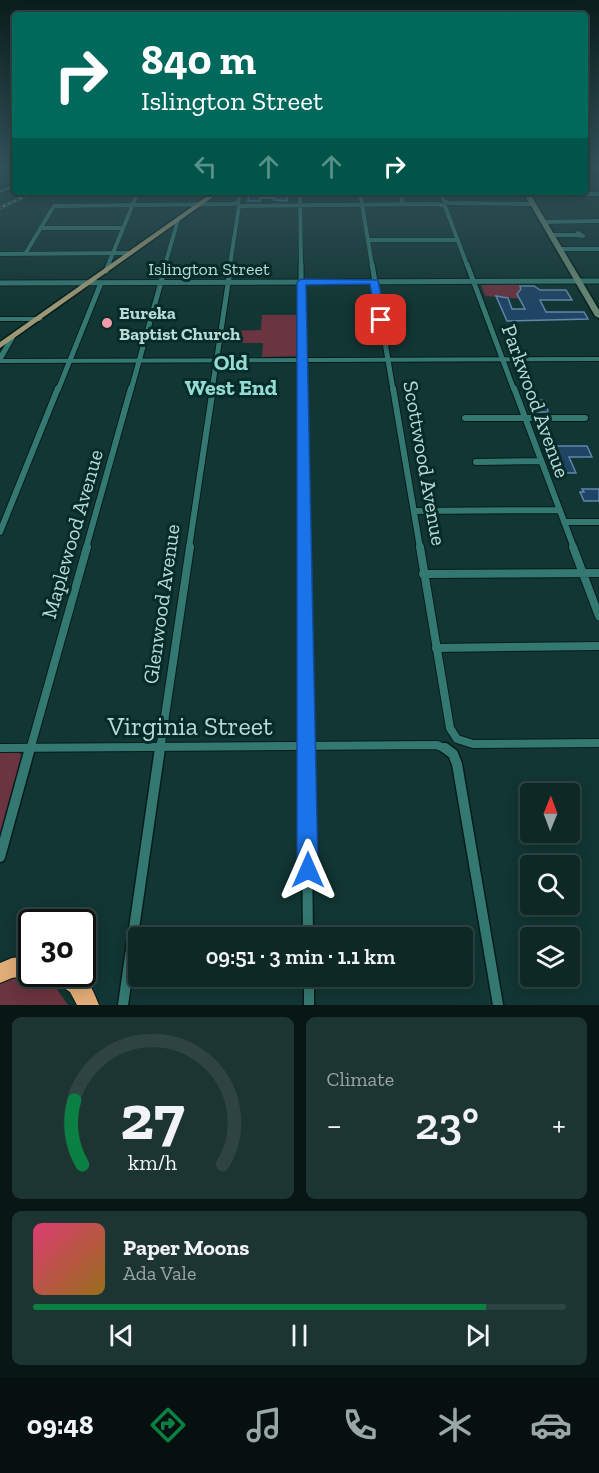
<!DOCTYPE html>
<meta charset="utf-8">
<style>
:root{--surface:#0e2826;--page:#1c3432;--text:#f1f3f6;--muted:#9ba6a7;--line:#2e4443;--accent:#0b8043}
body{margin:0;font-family:"Zilla Slab",serif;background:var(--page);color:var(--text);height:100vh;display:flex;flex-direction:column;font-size:22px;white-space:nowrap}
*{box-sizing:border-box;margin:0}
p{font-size:20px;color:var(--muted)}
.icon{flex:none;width:33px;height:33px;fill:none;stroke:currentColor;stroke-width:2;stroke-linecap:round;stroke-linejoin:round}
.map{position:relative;height:1005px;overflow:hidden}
.sheet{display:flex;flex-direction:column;gap:12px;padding:12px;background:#081615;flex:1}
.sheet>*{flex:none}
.top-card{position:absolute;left:12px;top:12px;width:576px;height:183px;border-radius:6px;box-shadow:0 3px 15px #0003,0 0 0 2px var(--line);background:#00695c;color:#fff;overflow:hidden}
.needle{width:39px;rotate:1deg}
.controls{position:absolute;left:520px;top:783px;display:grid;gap:12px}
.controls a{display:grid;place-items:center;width:60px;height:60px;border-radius:6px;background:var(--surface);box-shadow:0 3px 15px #0003,0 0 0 2px var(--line);font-size:30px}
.speed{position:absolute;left:18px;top:909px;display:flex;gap:12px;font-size:30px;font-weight:700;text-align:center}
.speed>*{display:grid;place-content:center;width:78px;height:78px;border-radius:50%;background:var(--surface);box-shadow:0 3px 15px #0003,0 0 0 2px var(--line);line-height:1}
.speed .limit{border:3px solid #111;border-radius:9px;background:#fff;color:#111}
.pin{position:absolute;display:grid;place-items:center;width:51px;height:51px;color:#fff;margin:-26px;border-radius:12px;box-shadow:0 3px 9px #0006}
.me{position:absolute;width:66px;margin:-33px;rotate:0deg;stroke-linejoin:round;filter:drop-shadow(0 0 4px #0008)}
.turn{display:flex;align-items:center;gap:21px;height:126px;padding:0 30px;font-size:27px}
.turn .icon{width:78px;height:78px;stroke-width:2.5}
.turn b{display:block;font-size:42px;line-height:51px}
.lanes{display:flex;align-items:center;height:57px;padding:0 30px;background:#0003;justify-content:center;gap:30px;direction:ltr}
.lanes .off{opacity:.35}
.big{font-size:45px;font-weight:600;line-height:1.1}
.sheet .widget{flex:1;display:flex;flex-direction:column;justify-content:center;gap:9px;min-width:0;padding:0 21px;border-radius:9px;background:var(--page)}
.sheet .dial{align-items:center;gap:0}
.dial svg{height:156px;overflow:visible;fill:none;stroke:var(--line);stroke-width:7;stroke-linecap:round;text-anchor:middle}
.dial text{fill:var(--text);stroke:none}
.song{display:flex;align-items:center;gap:18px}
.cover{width:72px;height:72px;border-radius:9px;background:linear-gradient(135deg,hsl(340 70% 55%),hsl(40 70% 35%))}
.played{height:6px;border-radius:3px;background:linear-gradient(90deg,var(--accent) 85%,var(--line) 85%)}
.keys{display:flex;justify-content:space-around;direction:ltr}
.heat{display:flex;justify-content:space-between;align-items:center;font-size:33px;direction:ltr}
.sheet .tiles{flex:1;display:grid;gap:12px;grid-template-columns:1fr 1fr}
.widget:last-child{grid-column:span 2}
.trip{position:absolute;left:128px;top:927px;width:345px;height:60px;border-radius:6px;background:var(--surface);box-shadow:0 3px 15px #0003,0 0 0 2px var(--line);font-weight:600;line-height:60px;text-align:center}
.dock{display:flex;height:96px;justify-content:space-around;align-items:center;background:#06100f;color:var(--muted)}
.dock .icon{width:42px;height:42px}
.dock .on{color:var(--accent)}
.dock b{font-size:27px;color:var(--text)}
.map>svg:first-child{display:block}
</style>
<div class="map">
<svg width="599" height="1005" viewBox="0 0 599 1005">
<rect width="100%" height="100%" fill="#123633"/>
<path fill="#6a3440" d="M481,284H519L522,292L518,295L524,299L485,296Z
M262,315H296V356L262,357L263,343H225L227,331L261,330Z
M0,752H18L23,756L0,835Z
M35,975L52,982L68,1005H0V982L14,976Z"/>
<path fill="#204464" stroke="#6086aa" stroke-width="1.5" d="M249,192H286L287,201L274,200V198H260V201H248Z
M520,286H534L540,290H566L572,300H540L546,312H584L588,319L507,321L496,296L508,298L512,309H525L517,294L521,289Z
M534,399L546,401L548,412H536L532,404Z
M550,446H587L592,457H569L576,473H561Z
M582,489H599V501H584L580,492H584Z"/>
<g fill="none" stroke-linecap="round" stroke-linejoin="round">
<g stroke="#061c1a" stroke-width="5">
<path id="minor-far4" d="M585,169H599
M300,192L301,265
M360,192L372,265
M400,192L403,204
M440,192L444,201L449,203L533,204
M527,194H599
M544,222L599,221
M40,228H123
M578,233L583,236L576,235Z
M551,235H576
M368,240H458
M560,249H599
M0,254L131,253
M25,254L54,206L232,204L238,203L240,192
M108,265L138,192
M165,265L178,220
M230,265L239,206L437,204L445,206L467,265"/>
</g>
<g stroke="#061c1a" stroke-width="7">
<path id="minor-far3" d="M301,264L302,390
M372,264L393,390
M467,264L514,390
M106,271L109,264
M0,283L599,281
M58,390L101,283
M131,390L166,264
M212,390L231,264"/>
</g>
<g stroke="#061c1a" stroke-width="8">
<path id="minor-far2" d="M302,388L304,548
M393,388L420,548
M514,388L574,548
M465,418H585
M476,462L541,461
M414,511L559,510
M564,522H599
M0,532L58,388
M86,548L131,388
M189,548L213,388"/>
</g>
<g stroke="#061c1a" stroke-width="10">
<path id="minor-far1" d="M304,547L306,750
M420,547L450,728L457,739L473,744L599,743
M573,547L599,616
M423,574L599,573
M436,648L599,646
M0,748L437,745L448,750
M30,750L87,547
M160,750L190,547"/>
</g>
<g stroke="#061c1a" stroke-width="13">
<path id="minor" d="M306,748L308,938
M445,748L453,754L457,764L498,1005
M0,857L30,748
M309,976V1005
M123,1005L160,748"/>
</g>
<g stroke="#061c1a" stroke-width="2">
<path id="tertiary" d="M15,184V187L0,193V190Z
M0,317H40L43,319L40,321H0Z
M12,336L15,338L3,359L599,357V361L0,363V353L10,337Z"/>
</g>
<g stroke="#061c1a" stroke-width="3">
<path id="secondary" d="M523,192H529L599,310V318L595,316Z"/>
</g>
<g stroke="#061c1a" stroke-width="3">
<path id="primary" d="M213,192H220L0,348V342Z"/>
</g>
<g stroke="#061c1a" stroke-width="2">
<path id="motorway" d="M32,956V974H38L12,978L0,983V963L12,958Z
M51,974C82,971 88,976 99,1005H77L70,992L54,981Z"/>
</g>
<use href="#minor-far4" stroke="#347872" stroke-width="4"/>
<use href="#minor-far3" stroke="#347872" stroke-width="5"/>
<use href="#minor-far2" stroke="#347872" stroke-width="6"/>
<use href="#minor-far1" stroke="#347872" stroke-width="8"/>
<use href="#minor" stroke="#347872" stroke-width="10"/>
<use href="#tertiary" fill="#347872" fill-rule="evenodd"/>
<use href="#secondary" fill="#688874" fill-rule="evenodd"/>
<use href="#primary" fill="#9c9875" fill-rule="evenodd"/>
<use href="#motorway" fill="#e1ad77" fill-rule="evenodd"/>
<g stroke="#6c8f8b" stroke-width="3">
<path id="rail" d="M0,208L34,192"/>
</g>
<use href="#rail" stroke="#062c29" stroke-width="1.5" stroke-dasharray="3" stroke-linecap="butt"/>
</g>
<linearGradient id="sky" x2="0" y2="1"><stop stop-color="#0a1e1c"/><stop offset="0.54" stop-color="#33525b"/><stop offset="1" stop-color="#33525b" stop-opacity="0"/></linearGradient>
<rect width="599" height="308" fill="url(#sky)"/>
<path fill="#1a73e8" stroke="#114b97" stroke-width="1.5" d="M301,279L378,280L386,320L381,323L376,320L370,284L306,285L318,870L315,878L308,881L300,878L297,870V282Z"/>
<circle fill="#f39aab" stroke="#062c29" stroke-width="2" cx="107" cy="323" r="6"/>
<g text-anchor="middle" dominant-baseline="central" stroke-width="6" stroke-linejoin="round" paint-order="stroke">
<g font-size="18" fill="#b9dad5" stroke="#062c29">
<text x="209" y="269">Islington Street</text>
</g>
<g font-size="18" font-weight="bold" fill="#b9dad5" stroke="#062c29" text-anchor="start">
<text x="119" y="313">Eureka<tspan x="119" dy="21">Baptist Church</tspan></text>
</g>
<g font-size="21" fill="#b9dad5" stroke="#062c29">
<text transform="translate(536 401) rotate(70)">Parkwood Avenue</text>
<text transform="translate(425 463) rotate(80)">Scottwood Avenue</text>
<text transform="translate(72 534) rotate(-74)">Maplewood Avenue</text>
<text transform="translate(161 604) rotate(-82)">Glenwood Avenue</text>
</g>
<g font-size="22" font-weight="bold" fill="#96dbd3" stroke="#062c29">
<text x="231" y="362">Old<tspan x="231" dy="25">West End</tspan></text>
</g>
<g font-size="26" fill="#b9dad5" stroke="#062c29">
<text x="190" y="726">Virginia Street</text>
</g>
</g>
</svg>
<div class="controls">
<a><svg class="needle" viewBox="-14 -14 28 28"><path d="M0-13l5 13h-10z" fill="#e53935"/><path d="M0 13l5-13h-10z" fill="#9ba6a7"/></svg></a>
<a><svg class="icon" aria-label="search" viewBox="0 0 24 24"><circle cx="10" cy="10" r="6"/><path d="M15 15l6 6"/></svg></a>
<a><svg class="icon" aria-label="layers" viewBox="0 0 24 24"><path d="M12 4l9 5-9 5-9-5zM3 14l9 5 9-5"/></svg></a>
</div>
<div class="speed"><div class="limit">30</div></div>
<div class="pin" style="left:381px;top:320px;background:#d93025"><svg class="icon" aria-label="arrive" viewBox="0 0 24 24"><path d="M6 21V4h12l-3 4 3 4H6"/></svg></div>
<svg class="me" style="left:308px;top:870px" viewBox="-20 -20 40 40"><path d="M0-17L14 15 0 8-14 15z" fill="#1a73e8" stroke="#fff" stroke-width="4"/></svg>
<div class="trip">09:51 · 3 min · 1.1 km</div>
<div class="top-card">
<div class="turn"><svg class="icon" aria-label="right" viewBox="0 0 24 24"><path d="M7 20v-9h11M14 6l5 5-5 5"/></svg><div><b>840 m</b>Islington Street</div></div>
<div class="lanes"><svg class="icon off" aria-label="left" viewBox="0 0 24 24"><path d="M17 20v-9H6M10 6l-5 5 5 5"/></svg><svg class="icon off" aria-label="ahead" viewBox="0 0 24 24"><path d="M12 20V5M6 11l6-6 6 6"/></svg><svg class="icon off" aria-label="ahead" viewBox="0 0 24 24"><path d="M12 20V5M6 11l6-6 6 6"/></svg><svg class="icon" aria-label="right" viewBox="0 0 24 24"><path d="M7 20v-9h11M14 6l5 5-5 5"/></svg></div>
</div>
</div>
<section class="sheet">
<div class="tiles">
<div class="widget dial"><svg viewBox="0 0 100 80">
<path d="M14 69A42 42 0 1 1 86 69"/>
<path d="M14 69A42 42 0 0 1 10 36" stroke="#0b8043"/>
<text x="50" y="56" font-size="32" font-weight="700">27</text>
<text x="50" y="72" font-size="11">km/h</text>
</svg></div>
<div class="widget"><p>Climate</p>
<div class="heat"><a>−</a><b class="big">23°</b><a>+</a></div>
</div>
<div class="widget">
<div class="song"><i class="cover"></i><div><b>Paper Moons</b><p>Ada Vale</p></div></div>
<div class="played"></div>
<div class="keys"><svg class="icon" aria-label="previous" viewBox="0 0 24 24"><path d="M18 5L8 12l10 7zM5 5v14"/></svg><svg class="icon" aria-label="pause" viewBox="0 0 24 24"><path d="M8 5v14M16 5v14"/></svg><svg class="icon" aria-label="next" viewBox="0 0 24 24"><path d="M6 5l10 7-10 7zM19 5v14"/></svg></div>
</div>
</div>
</section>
<nav class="dock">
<b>09:48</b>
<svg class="icon on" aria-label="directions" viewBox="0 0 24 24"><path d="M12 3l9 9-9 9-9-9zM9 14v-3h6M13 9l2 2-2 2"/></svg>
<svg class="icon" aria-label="music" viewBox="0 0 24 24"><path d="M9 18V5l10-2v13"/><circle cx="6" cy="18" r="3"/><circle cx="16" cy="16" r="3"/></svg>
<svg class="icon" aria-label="phone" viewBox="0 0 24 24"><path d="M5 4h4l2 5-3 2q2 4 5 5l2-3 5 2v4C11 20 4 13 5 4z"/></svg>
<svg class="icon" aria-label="climate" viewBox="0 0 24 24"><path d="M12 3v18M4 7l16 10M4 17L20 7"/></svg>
<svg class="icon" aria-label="car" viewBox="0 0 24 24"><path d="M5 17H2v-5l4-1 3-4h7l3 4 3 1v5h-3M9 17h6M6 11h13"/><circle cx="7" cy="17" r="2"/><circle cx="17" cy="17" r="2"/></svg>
</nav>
